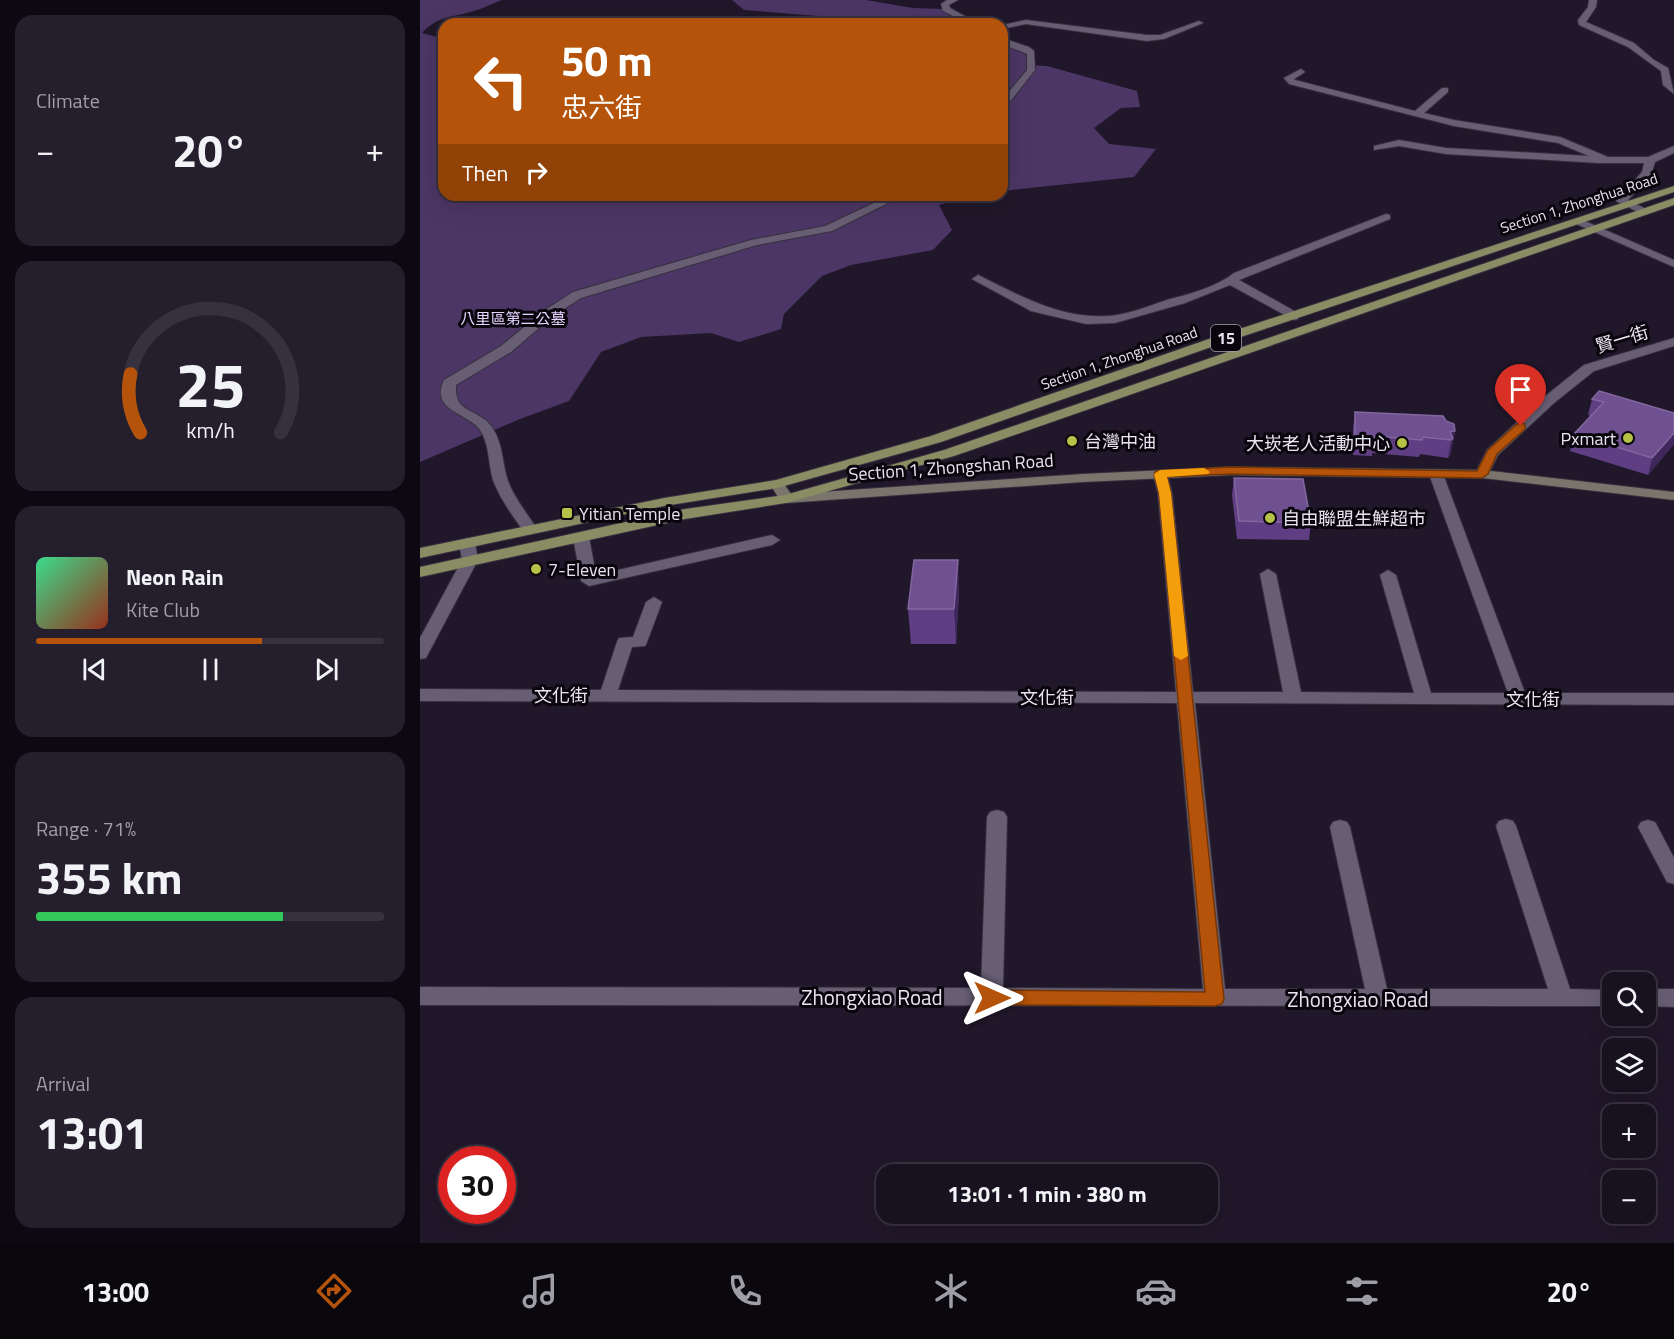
<!DOCTYPE html>
<meta charset="utf-8">
<style>
:root{--surface:#181120;--page:#251f2d;--text:#f1f3f6;--muted:#9f9da5;--line:#36313e;--accent:#b45309}
body{margin:0;font-family:"Titillium Web","Noto Sans TC",sans-serif;background:var(--page);color:var(--text);height:100vh;display:flex;flex-direction:column;font-size:22px;white-space:nowrap}
*{box-sizing:border-box;margin:0}
p{font-size:20px;color:var(--muted)}
.icon{flex:none;width:33px;height:33px;fill:none;stroke:currentColor;stroke-width:2;stroke-linecap:round;stroke-linejoin:round}
.map{position:relative;flex:1;overflow:hidden}
.panel{display:flex;flex-direction:column;gap:15px;padding:15px;background:#0d0912;width:420px}
.panel>*{flex:none}
.banner{position:absolute;left:18px;top:18px;width:570px;height:183px;border-radius:18px;box-shadow:0 6px 24px #0002,0 0 0 2px var(--line);background:#b45309;color:#fff;overflow:hidden}
.buttons{position:absolute;left:1182px;top:972px;display:grid;gap:12px}
.buttons a{display:grid;place-items:center;width:54px;height:54px;border-radius:12px;background:var(--surface);box-shadow:0 6px 24px #0002,0 0 0 2px var(--line);font-size:30px}
.speed{position:absolute;left:18px;top:1146px;display:flex;gap:12px;font-size:30px;font-weight:700;text-align:center}
.speed>*{display:grid;place-content:center;width:78px;height:78px;border-radius:50%;background:var(--surface);box-shadow:0 6px 24px #0002,0 0 0 2px var(--line);line-height:1}
.speed .limit{border:9px solid #d22;background:#fff;color:#111}
.pin{position:absolute;display:grid;place-items:center;width:51px;height:51px;color:#fff;margin:-62px -26px;border-radius:50% 50% 50% 0;rotate:-45deg;box-shadow:0 0 6px #0007}
.pin .icon{rotate:45deg}
.me{position:absolute;width:66px;margin:-33px;rotate:90deg;stroke-linejoin:round;filter:drop-shadow(0 0 4px #0008)}
.turn{display:flex;align-items:center;gap:21px;height:126px;padding:0 24px;font-size:27px}
.turn .icon{width:78px;height:78px;stroke-width:2.5}
.turn b{display:block;font-size:42px;line-height:51px}
.then{display:flex;align-items:center;height:57px;padding:0 24px;background:#0003;gap:12px;font-size:22px}
.big{font-size:45px;font-weight:700;line-height:1.1}
.panel .card{flex:1;display:flex;flex-direction:column;justify-content:center;gap:9px;min-width:0;padding:0 21px;border-radius:18px;background:var(--page)}
.panel .dial{align-items:center;gap:0}
.dial svg{height:156px;overflow:visible;fill:none;stroke:var(--line);stroke-width:7;stroke-linecap:round;text-anchor:middle}
.dial text{fill:var(--text);stroke:none}
.song{display:flex;align-items:center;gap:18px}
.cover{width:72px;height:72px;border-radius:9px;background:linear-gradient(135deg,hsl(150 70% 55%),hsl(10 70% 35%))}
.played{height:6px;border-radius:3px;background:linear-gradient(90deg,var(--accent) 65%,var(--line) 65%)}
.keys{display:flex;justify-content:space-around;direction:ltr}
.heat{display:flex;justify-content:space-between;align-items:center;font-size:33px;direction:ltr}
.charge{height:9px;border-radius:4px;background:linear-gradient(90deg,#34c759 71%,var(--line) 0)}
.trip{position:absolute;left:456px;top:1164px;width:342px;height:60px;border-radius:18px;background:var(--surface);box-shadow:0 6px 24px #0002,0 0 0 2px var(--line);font-weight:700;line-height:60px;text-align:center}
.menu{display:flex;height:96px;justify-content:space-around;align-items:center;background:#0a070d;color:var(--muted)}
.menu .icon{width:42px;height:42px}
.menu .selected{color:var(--accent)}
.menu b{font-size:27px;color:var(--text)}
main{display:flex;flex:1;min-height:0}
.map>svg:first-child{display:block}
</style>
<main>
<section class="panel">
<div class="card"><p>Climate</p>
<div class="heat"><a>−</a><b class="big">20°</b><a>+</a></div>
</div>
<div class="card dial"><svg viewBox="0 0 100 80">
<path d="M14 69A42 42 0 1 1 86 69"/>
<path d="M14 69A42 42 0 0 1 9 39" stroke="#b45309"/>
<text x="50" y="56" font-size="32" font-weight="700">25</text>
<text x="50" y="72" font-size="11">km/h</text>
</svg></div>
<div class="card">
<div class="song"><i class="cover"></i><div><b>Neon Rain</b><p>Kite Club</p></div></div>
<div class="played"></div>
<div class="keys"><svg class="icon" aria-label="previous" viewBox="0 0 24 24"><path d="M18 5L8 12l10 7zM5 5v14"/></svg><svg class="icon" aria-label="pause" viewBox="0 0 24 24"><path d="M8 5v14M16 5v14"/></svg><svg class="icon" aria-label="next" viewBox="0 0 24 24"><path d="M6 5l10 7-10 7zM19 5v14"/></svg></div>
</div>
<div class="card"><p>Range · 71%</p><b class="big">355 km</b><div class="charge"></div></div>
<div class="card"><p>Arrival</p><b class="big">13:01</b></div>
</section>
<div class="map">
<svg width="1254" height="1243" viewBox="0 0 1254 1243">
<rect width="100%" height="100%" fill="#20172a"/>
<path fill="#4c3665" d="M0,0H82C71,4 60,10 50,12C29,18 18,16 2,33L24,39V195H551L519,205L532,230L513,250L431,265L402,276L364,314L361,329L319,342L291,333L221,337L181,352L149,401L100,419L0,462Z
M312,0H446L493,8L522,9L550,24H407L398,16L324,10Z
M582,44L605,53L608,65L627,66L717,91L720,107L701,108L674,128L689,144L736,149L714,177L582,191Z"/>
<g fill="none" stroke-linecap="round" stroke-linejoin="round">
<g stroke="#36303f" stroke-width="2">
<path id="minor" d="M527,0H538L529,5L530,8L559,24H549L523,11L521,4Z
M1169,0H1177L1176,7L1166,22L1214,43L1234,60L1248,68L1254,94L1243,85L1241,71L1208,47L1159,25L1158,20L1168,7Z
M606,20L727,35H740L779,21L783,23L744,39L727,41L606,24L582,29V25Z
M582,38L609,47L614,51L615,70L585,108L582,109V100L607,70V54L582,44Z
M881,69L885,72L874,79L875,80L995,111L1022,88H1028V92L1004,113L1034,120L1140,137L1188,157H1228L1254,146V153L1235,162L1231,175L1208,200L1228,210V214L1224,215L1196,201L1222,172L1224,163H1179L1026,154L979,146L954,150V146L979,140L1026,148L1169,156L1138,143L1034,126L869,84L864,78Z
M471,195H484L412,231L337,245L161,298L133,316L91,352L36,385C34,415 58,407 72,427C83,443 82,463 88,481C94,498 107,513 117,529L109,534L104,532C93,516 80,499 73,480C68,464 70,445 60,430C49,413 9,411 24,380L81,346L125,310L153,292L331,240L405,226Z
M966,214L970,215V219L819,280L878,313V319L874,320L810,285L765,303L695,323L666,324L611,311L552,279L558,275L562,277C602,297 642,319 688,316C708,315 731,305 750,299C771,294 798,286 814,273Z
M1158,218L1254,260V267L1154,223L1153,221Z
M1254,338V346L1174,371L1134,403L1078,455L1067,477H1057L1055,474L1067,450L1124,397L1164,365Z
M740,470L747,474L752,493L773,692H863L840,574L848,569L856,574L881,692L994,693L960,575L968,570L976,575L1011,693H1088L1009,474L1016,470L1023,474L1105,693H1254V705L775,703L805,989H945L910,827L913,822L920,820L927,822L930,827L967,989H1128L1076,826L1079,821L1086,819L1093,821L1096,826L1150,989L1192,990V1006L0,1005V987L561,988L567,817L570,812L577,810L584,812L587,817L583,988L783,989L757,703L0,701V689L181,690L197,642L199,638L213,637L226,602L234,597L242,602L227,642L225,646L212,647L198,690L756,692L738,493L733,474Z
M161,532L169,537L176,575L352,535L360,540L352,545L169,586L161,581L153,537Z
M47,538L55,543L58,560L8,654L6,658L0,659V638L42,560L39,543Z
M1228,820L1235,822L1254,858V884L1247,882L1218,827L1221,822Z
M1226,989H1254V1007L1226,1006Z"/>
</g>
<g stroke="#36303f" stroke-width="2">
<path id="secondary" d="M810,467L1062,470L1254,492V500L1062,478L810,475L663,482L366,503L361,502L350,484L352,481H362L371,494L663,474Z"/>
</g>
<g stroke="#36303f" stroke-width="2">
<path id="primary" d="M1254,186V192L794,346L521,442L357,488L244,506L0,558V548L244,498L356,480L511,436L786,340Z
M1254,198V205L534,456L366,503L265,519L0,577V567L265,509L365,495L524,450Z"/>
</g>
<use href="#minor" fill="#675e74" fill-rule="evenodd"/>
<use href="#secondary" fill="#79756c" fill-rule="evenodd"/>
<use href="#primary" fill="#8a8c64" fill-rule="evenodd"/>
</g>
<path fill="#603e84" d="M1172,399L1254,413V444L1228,475L1150,451L1154,434L1171,416L1168,415Z
M935,412L1026,421L1035,431L1030,455L1028,458L1000,454L999,457L952,453V456L933,455V429Z
M814,478L891,523L889,540L817,539L812,495Z
M539,594L536,644H491L488,609Z"/>
<path fill="#40275b" d="M1035,431L1032,448L1030,455L1028,458L1031,440L1030,432Z
M1254,433V444L1228,475L1232,458Z
M538,560L539,594L536,644L534,609Z"/>
<path fill="#6f5090" stroke="#82679f" stroke-width="1.5" d="M1179,391L1254,413V433L1232,458L1154,434L1184,402L1172,399Z
M935,412L1023,416L1026,421L1034,424L1035,431L1030,432L1033,438L1031,440L1003,437L1002,440L954,436V439L935,438Z
M814,478L883,479L891,523L819,521Z
M494,560H538L534,609H488Z"/>
<path fill="#b45309" stroke="#753606" stroke-width="1.5" d="M1101,423L1105,424V429L1077,454L1068,474L1062,478L810,474L747,477L751,493L804,999L802,1004L795,1006L572,1005L565,1003L563,998L565,992L572,990L785,992L739,493L734,474L736,471L810,467L1057,471L1068,450L1097,424Z"/>
<path fill="#f59e0b" d="M784,468L790,472L788,474L747,477L751,493L768,656L761,660L754,656L739,493L734,474L740,470Z"/>
<g fill="#b6c148" stroke="#08050c" stroke-width="2">
<circle cx="1208" cy="438" r="6"/>
<circle cx="652" cy="441" r="6"/>
<circle cx="982" cy="443" r="6"/>
<rect x="141" y="507" width="12" height="12" rx="3"/>
<circle cx="850" cy="518" r="6"/>
<circle cx="116" cy="569" r="6"/>
</g>
<g text-anchor="middle" dominant-baseline="central" stroke-width="6" stroke-linejoin="round" paint-order="stroke">
<g font-size="15" fill="#e9e4f1" stroke="#08050c">
<text transform="translate(1159 203) rotate(-18)">Section 1, Zhonghua Road</text>
<text transform="translate(699 358) rotate(-19)">Section 1, Zhonghua Road</text>
</g>
<g font-size="15" fill="#e5d4ff" stroke="#08050c">
<text x="93" y="318">八里區第二公墓</text>
</g>
<rect fill="#08050c" stroke="#a6a1ac" stroke-width="1.5" x="791" y="325" width="30" height="26" rx="4.5"/>
<g font-size="16" font-weight="bold" fill="#e9e4f1">
<text x="806" y="338">15</text>
</g>
<g font-size="18" fill="#e9e4f1" stroke="#08050c">
<text transform="translate(1202 339) rotate(-17)">賢一街</text>
<text transform="translate(531 467) rotate(-4)">Section 1, Zhongshan Road</text>
<text x="141" y="695">文化街</text>
<text x="627" y="697">文化街</text>
<text x="1113" y="699">文化街</text>
</g>
<g font-size="18" fill="#e9e4f1" stroke="#08050c" text-anchor="start">
<text x="1196" y="438" text-anchor="end">Pxmart</text>
<text x="664" y="441">台灣中油</text>
<text x="970" y="443" text-anchor="end">大崁老人活動中心</text>
<text x="159" y="513">Yitian Temple</text>
<text x="862" y="518">自由聯盟生鮮超市</text>
<text x="128" y="569">7-Eleven</text>
</g>
<g font-size="21" fill="#e9e4f1" stroke="#08050c">
<text x="452" y="997">Zhongxiao Road</text>
<text x="938" y="999">Zhongxiao Road</text>
</g>
</g>
</svg>
<div class="buttons">
<a><svg class="icon" aria-label="search" viewBox="0 0 24 24"><circle cx="10" cy="10" r="6"/><path d="M15 15l6 6"/></svg></a>
<a><svg class="icon" aria-label="layers" viewBox="0 0 24 24"><path d="M12 4l9 5-9 5-9-5zM3 14l9 5 9-5"/></svg></a>
<a>+</a>
<a>−</a>
</div>
<div class="speed"><div class="limit">30</div></div>
<div class="pin" style="left:1101px;top:426px;background:#d93025"><svg class="icon" aria-label="arrive" viewBox="0 0 24 24"><path d="M6 21V4h12l-3 4 3 4H6"/></svg></div>
<svg class="me" style="left:572px;top:998px" viewBox="-20 -20 40 40"><path d="M0-17L14 15 0 8-14 15z" fill="#b45309" stroke="#fff" stroke-width="4"/></svg>
<div class="trip">13:01 · 1 min · 380 m</div>
<div class="banner">
<div class="turn"><svg class="icon" aria-label="left" viewBox="0 0 24 24"><path d="M17 20v-9H6M10 6l-5 5 5 5"/></svg><div><b>50 m</b>忠六街</div></div>
<div class="then">Then<svg class="icon" aria-label="right" viewBox="0 0 24 24"><path d="M7 20v-9h11M14 6l5 5-5 5"/></svg></div>
</div>
</div>
</main>
<nav class="menu">
<b>13:00</b>
<svg class="icon selected" aria-label="directions" viewBox="0 0 24 24"><path d="M12 3l9 9-9 9-9-9zM9 14v-3h6M13 9l2 2-2 2"/></svg>
<svg class="icon" aria-label="music" viewBox="0 0 24 24"><path d="M9 18V5l10-2v13"/><circle cx="6" cy="18" r="3"/><circle cx="16" cy="16" r="3"/></svg>
<svg class="icon" aria-label="phone" viewBox="0 0 24 24"><path d="M5 4h4l2 5-3 2q2 4 5 5l2-3 5 2v4C11 20 4 13 5 4z"/></svg>
<svg class="icon" aria-label="climate" viewBox="0 0 24 24"><path d="M12 3v18M4 7l16 10M4 17L20 7"/></svg>
<svg class="icon" aria-label="car" viewBox="0 0 24 24"><path d="M5 17H2v-5l4-1 3-4h7l3 4 3 1v5h-3M9 17h6M6 11h13"/><circle cx="7" cy="17" r="2"/><circle cx="17" cy="17" r="2"/></svg>
<svg class="icon" aria-label="filters" viewBox="0 0 24 24"><path d="M4 7h16M4 17h16"/><circle cx="9" cy="7" r="2"/><circle cx="15" cy="17" r="2"/></svg>
<b>20°</b>
</nav>
